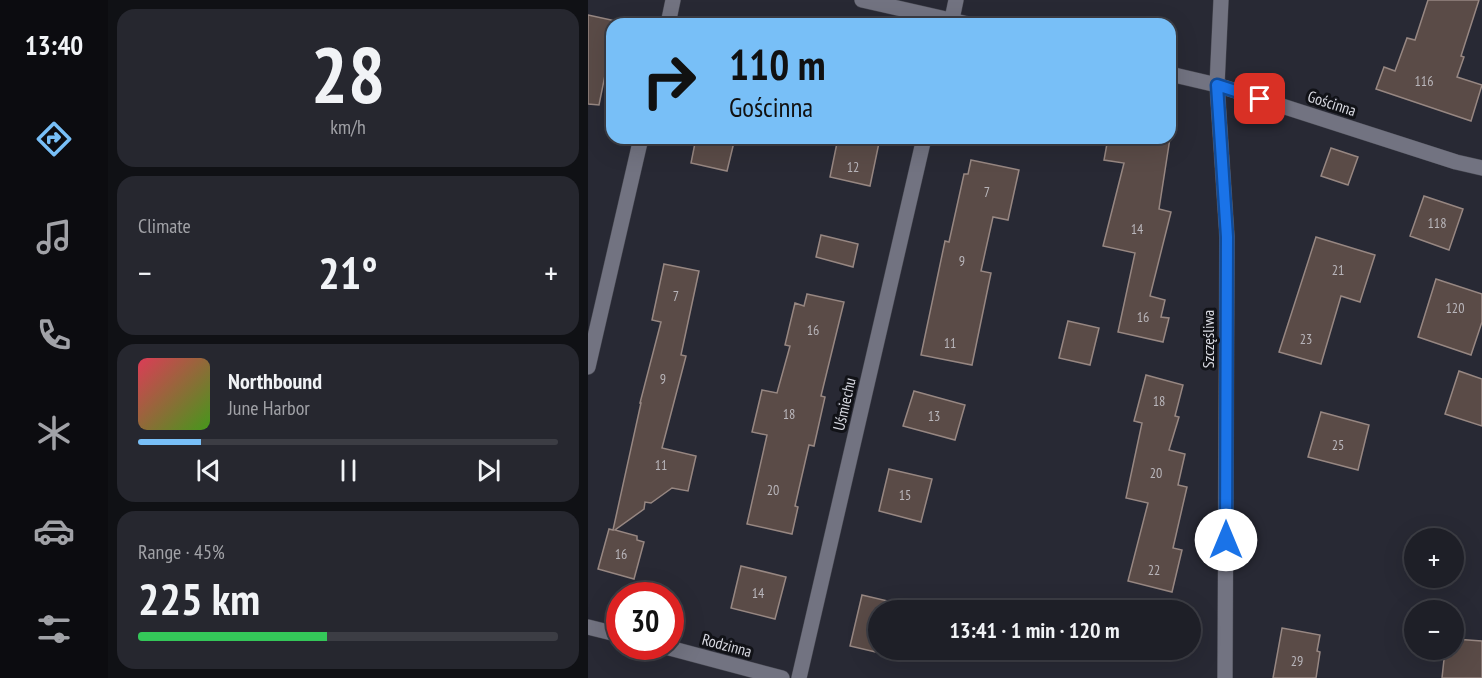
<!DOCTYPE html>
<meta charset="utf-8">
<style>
:root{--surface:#1e1f27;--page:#26272f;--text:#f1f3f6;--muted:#a1a2a7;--line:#3c3d44;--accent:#78bff7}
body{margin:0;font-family:"PT Sans Narrow",sans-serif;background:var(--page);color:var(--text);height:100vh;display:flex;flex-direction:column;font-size:22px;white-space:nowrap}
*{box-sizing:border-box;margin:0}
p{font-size:20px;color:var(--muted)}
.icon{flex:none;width:33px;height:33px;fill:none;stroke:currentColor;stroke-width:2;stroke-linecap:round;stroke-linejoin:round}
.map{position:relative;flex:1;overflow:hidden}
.panel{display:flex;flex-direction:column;gap:9px;padding:9px;background:#101115;width:480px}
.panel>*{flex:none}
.hud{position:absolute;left:18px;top:18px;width:570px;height:126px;border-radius:18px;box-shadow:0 6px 24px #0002,0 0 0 2px var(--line);background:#78bff7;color:#111;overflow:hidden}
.buttons{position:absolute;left:816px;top:528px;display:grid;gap:12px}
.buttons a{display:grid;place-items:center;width:60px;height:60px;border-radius:50%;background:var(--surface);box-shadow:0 6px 24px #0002,0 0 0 2px var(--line);font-size:30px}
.speed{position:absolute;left:18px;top:582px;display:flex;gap:12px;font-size:30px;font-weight:700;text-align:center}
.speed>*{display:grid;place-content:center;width:78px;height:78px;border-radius:50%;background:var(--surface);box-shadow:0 6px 24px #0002,0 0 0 2px var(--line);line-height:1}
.speed .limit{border:9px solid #d22;background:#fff;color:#111}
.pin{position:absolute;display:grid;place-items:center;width:51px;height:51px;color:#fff;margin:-26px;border-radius:12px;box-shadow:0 3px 9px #0006}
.me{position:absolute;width:66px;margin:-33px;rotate:0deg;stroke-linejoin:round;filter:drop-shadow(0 0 4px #0008)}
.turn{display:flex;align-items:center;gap:21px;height:126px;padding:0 24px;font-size:27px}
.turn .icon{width:78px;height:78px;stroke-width:2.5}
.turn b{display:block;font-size:42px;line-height:51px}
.big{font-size:45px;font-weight:700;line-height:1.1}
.panel .widget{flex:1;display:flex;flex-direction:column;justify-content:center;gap:9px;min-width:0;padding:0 21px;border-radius:18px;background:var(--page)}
.panel .dial{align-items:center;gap:0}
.dial b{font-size:78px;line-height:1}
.song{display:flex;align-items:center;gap:18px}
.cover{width:72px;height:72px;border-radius:9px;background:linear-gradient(135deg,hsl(350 70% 55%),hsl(100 70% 35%))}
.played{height:6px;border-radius:3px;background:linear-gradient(90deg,var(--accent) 15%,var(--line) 15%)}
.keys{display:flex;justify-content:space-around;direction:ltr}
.heat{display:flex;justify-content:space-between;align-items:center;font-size:33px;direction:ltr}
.charge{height:9px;border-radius:4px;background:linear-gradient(90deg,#34c759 45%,var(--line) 0)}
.trip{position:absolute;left:280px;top:600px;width:333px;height:60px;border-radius:30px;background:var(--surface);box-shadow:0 6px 24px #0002,0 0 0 2px var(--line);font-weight:700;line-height:60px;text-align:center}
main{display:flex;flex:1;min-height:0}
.tab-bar{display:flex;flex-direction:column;width:108px;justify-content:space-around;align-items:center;background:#0c0c10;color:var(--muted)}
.tab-bar .icon{width:42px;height:42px}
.tab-bar .selected{color:var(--accent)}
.tab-bar b{font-size:27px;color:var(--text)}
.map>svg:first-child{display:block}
</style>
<main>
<nav class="tab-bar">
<b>13:40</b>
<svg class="icon selected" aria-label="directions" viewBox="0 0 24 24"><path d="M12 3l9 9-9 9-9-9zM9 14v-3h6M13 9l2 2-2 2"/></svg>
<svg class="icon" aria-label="music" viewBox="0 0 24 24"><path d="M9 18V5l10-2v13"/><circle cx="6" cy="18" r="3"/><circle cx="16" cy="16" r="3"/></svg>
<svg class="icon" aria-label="phone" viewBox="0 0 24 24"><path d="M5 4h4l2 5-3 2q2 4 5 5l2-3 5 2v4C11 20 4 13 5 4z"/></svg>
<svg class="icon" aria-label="climate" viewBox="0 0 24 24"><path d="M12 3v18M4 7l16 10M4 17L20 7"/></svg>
<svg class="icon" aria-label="car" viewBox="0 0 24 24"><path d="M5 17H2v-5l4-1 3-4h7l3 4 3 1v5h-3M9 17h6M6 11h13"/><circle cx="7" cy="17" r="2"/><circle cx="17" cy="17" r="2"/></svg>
<svg class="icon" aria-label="filters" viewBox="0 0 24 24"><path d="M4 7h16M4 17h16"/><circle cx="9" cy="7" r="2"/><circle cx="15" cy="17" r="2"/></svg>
</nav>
<section class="panel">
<div class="widget dial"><b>28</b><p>km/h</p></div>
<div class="widget"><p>Climate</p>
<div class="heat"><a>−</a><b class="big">21°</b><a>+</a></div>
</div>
<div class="widget">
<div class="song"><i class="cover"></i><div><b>Northbound</b><p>June Harbor</p></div></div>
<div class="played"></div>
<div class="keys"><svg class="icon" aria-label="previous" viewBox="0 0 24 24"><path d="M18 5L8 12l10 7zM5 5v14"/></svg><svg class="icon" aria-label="pause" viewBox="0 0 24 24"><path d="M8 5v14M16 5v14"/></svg><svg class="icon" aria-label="next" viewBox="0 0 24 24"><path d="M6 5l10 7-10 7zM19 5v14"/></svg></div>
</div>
<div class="widget"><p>Range · 45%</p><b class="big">225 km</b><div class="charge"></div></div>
</section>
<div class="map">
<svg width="894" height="678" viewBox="0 0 894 678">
<rect width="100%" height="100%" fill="#282934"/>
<path fill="#5a4b47" stroke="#978782" stroke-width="1.5" d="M840,0H891L873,56L876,57L869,77L894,85L883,121L788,89L796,67L807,71L819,38L827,40Z
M0,15L28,21L27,24H24V41L11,105L0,104Z
M108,138H147L139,171L103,163Z
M250,138H292L282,186L242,177Z
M520,138H582L571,209L583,212L562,296L577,300L573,317L581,318L575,342L530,332L547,253L515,246L536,163L516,160Z
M743,148L770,157L760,185L733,176Z
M383,160L431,170L420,220L405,217L393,271L403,273L384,365L333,355L357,241L361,242L376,174H380Z
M836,196L875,209L861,250L822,236Z
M233,235L270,244L265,267L228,257Z
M728,237L787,255L772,302L753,296L733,364L691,352Z
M76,264L111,271L93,355L98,356L74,448L108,456L100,491L84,488L63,503L57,502L56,509L27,530L49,536V540L56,542L46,579L10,569L21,529L25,530L53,403H52L73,322L64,320Z
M848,279L894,294V322L883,355L830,337Z
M219,294L256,302L233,396L237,397L226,446L221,445L207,506L210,507L204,534L159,524L179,435L164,432L174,390L189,393L202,346L197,345L207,303L216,306Z
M480,321L511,328L502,365L471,358Z
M871,371L894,379V426L857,414Z
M558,375L595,385L587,416L591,417L581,450L597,454L590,485L599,487L585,548L594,550L584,592L540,581L560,503L538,498L554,423L546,421Z
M326,391L377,405L367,440L315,426Z
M733,412L781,425L770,470L720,457Z
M301,469L344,479L333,522L291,511Z
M153,566L198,577L187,619L143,608Z
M274,595L304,602L302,610H291L292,653L262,646Z
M694,628L732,635L729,651L732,652L728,678H685Z
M866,639L894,641V678H854L857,650H866Z"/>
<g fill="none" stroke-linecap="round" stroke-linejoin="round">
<g stroke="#45464f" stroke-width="16">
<path id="street" d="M274,0L380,24
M633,0L629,85L639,237L637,678
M80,24L85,0
M363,24L368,0
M582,74L629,85L868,162L894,168
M0,367L53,138
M0,627L32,635
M74,646L194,678
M211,678L336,138"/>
</g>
<use href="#street" stroke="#727381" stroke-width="15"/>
</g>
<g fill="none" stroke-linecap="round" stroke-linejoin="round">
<g stroke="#114b97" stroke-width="15">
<path id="route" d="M638,540L639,237L629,85L672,99"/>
</g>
<use href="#route" stroke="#1a73e8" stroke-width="10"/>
</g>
<g text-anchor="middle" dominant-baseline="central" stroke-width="6" stroke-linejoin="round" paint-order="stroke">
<g font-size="14" fill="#b9b6bb">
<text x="836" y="81">116</text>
<text x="265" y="167">12</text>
<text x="399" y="192">7</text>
<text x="849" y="223">118</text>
<text x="549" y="229">14</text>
<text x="374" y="261">9</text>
<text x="750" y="270">21</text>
<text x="88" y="296">7</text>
<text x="867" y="308">120</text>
<text x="555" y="317">16</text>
<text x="225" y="330">16</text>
<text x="718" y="339">23</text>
<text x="362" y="343">11</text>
<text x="75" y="379">9</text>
<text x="571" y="401">18</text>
<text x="201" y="414">18</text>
<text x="346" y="416">13</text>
<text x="750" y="445">25</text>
<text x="73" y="465">11</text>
<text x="568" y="473">20</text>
<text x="185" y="490">20</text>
<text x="317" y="495">15</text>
<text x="33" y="554">16</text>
<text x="566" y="570">22</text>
<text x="170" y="593">14</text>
<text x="709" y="661">29</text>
</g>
<g font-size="16" fill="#d9dae2" stroke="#111217">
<text transform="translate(744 103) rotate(18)">Gościnna</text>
<text transform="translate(620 339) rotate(-90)">Szczęśliwa</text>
<text transform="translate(256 404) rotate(-77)">Uśmiechu</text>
<text transform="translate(139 645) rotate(15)">Rodzinna</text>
</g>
</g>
</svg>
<div class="buttons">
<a>+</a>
<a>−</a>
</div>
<div class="speed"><div class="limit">30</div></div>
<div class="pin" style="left:672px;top:99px;background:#d93025"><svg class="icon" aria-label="arrive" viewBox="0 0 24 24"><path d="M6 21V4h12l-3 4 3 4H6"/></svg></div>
<svg class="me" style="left:638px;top:540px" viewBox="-20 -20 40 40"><circle r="19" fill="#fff"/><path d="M0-13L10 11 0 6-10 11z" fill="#1a73e8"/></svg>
<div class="trip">13:41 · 1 min · 120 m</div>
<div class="hud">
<div class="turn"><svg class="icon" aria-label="right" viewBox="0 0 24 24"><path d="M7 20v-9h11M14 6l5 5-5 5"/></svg><div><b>110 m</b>Gościnna</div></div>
</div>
</div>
</main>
